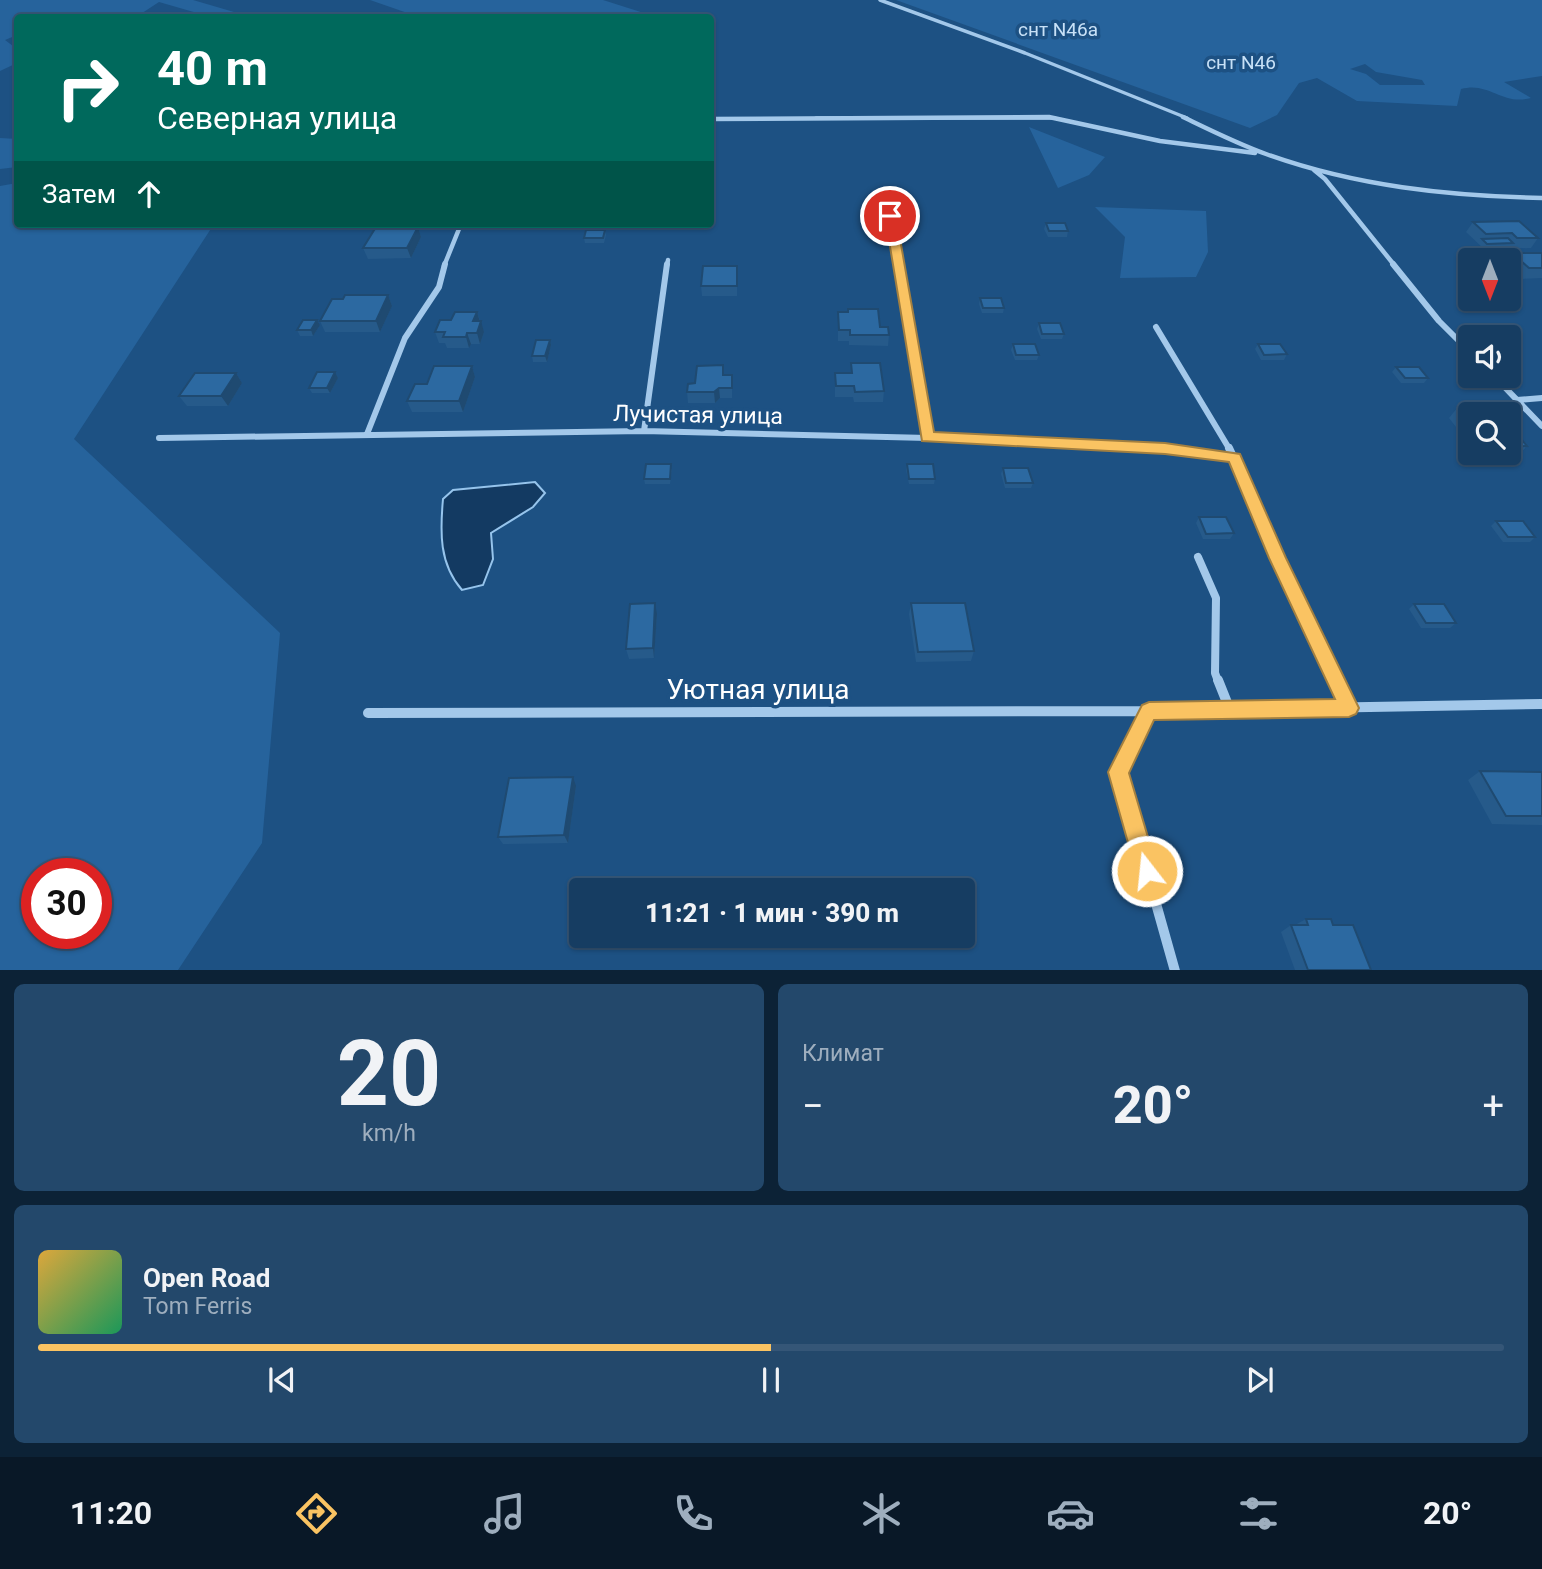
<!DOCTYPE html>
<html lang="ru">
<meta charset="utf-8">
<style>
:root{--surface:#163d62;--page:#23486b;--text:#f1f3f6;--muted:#9eaebe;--line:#355677;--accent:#fac362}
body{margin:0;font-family:Roboto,sans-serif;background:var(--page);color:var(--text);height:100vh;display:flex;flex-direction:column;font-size:26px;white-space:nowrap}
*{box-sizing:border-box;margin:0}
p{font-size:23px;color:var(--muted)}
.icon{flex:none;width:38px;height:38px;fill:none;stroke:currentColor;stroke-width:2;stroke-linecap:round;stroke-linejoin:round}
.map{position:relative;height:970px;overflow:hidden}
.details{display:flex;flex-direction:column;gap:14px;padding:14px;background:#0c2236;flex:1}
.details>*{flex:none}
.hud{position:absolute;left:14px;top:14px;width:700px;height:214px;border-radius:7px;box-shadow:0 2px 5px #0004,0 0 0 2px var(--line);background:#00695c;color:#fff;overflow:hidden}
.needle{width:46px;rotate:180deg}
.controls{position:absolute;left:1458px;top:248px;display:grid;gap:14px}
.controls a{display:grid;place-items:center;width:63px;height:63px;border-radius:7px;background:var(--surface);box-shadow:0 2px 5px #0004,0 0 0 2px var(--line);font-size:35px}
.speed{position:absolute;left:21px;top:858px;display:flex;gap:14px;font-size:35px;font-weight:700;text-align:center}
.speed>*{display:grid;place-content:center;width:91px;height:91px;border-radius:50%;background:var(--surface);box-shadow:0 2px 5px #0004,0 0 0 2px var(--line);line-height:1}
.speed .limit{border:10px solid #d22;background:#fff;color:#111}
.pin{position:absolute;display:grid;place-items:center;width:60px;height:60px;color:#fff;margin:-30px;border:4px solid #fff;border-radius:50%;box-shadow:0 2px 7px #0007}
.me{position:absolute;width:77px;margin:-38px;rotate:344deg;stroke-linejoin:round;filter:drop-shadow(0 0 5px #0008)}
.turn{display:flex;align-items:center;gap:24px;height:147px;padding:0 28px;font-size:32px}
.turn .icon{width:91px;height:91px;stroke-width:2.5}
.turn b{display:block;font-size:49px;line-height:60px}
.then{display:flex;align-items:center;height:66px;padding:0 28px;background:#0003;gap:14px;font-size:26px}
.big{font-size:52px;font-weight:800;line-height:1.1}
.details .widget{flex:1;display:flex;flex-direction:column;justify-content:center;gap:10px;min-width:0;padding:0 24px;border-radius:10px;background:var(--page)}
.details .dial{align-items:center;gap:0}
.dial b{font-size:91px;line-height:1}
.song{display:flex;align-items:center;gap:21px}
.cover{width:84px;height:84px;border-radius:10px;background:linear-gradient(135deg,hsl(40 70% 55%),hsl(150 70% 35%))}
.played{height:7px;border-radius:4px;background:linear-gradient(90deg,var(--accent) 50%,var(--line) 50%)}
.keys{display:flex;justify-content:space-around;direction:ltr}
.heat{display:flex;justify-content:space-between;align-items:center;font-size:38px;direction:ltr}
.details .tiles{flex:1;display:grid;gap:14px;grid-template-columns:1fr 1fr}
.widget:last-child{grid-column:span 2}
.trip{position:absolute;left:569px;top:878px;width:406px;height:70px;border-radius:7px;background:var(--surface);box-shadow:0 2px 5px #0004,0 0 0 2px var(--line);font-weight:800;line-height:70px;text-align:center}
.tabs{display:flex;height:112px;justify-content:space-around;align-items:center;background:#091827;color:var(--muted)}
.tabs .icon{width:49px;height:49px}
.tabs .current{color:var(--accent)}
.tabs b{font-size:32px;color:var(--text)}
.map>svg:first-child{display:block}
</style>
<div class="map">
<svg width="1542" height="971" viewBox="0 0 1542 971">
<rect width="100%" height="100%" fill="#1d5183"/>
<path fill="#26639c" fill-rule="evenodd" d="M0,0H193L251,17H211L159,2L136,17L18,18L17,35L5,40L17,49V63L0,71Z
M370,0H603L647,14L643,18L419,17Z
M896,0H1542V76L1504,82L1531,98C1502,106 1489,81 1461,89L1457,106L1357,101L1317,78L1299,83L1277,115L1250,128ZM1365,64L1376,72L1422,80L1425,85H1380L1366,74L1350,69Z
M1029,127L1105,157L1089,175L1058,188Z
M0,138L17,139V167L0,169Z
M17,183L18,224H214L74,439L280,633L262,843L178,970H0V186ZM37,873H96V933H37Z
M1095,207L1206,211L1208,252L1196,277L1120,278L1125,237Z"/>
<path fill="#133a62" stroke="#96c4ec" stroke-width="2" d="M535,482L545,493L533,507L491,533L493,559L483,585L462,590C439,564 440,532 443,499L453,490Z"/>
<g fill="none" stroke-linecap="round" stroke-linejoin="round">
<path stroke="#a3c8ea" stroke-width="3.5" d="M880,0L1025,53L1187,118
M816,118H1055"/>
<path stroke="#a3c8ea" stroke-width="4.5" d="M1183,117C1210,130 1238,144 1266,154C1355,186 1448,196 1542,198
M710,119L1049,117L1160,141L1255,153
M1314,170L1325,179L1395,266
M890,216L898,266
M444,266L461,224
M667,266L668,260"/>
<path stroke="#a3c8ea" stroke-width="6" d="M898,264L928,438
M1393,264L1439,321L1470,352
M1156,327L1230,450
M1494,376L1542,426
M1517,400L1542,398
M644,431L667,264
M367,434L405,338L439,287L445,264
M159,438L644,431L928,438L1174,450"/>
<path stroke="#a3c8ea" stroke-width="8" d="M1153,448L1235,458
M1229,448L1336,681
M1198,557L1216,598L1215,673L1218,681"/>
<path stroke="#a3c8ea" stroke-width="10" d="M1218,680L1230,710
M1336,680L1349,708
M368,713L1149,711
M1175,971L1119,772L1149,711L1542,704"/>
</g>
<path fill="#265a8a" d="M1473,222L1538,238L1531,248L1484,249L1466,232Z
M1046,223L1068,231L1067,237H1048L1044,229Z
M418,227L421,237L411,258L368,259L363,248Z
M605,230L606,235L604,243H585L584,238Z
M1512,253H1542V278L1521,279L1508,268V261H1507Z
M737,266V296H702L701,286Z
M388,295L392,306L380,332H325L320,321L343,299Z
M980,298L1004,308L1003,313H982L979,304Z
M477,312L484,332L480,344H471L469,348H447L445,343H439L435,332L451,320Z
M838,312L880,327L889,335L888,346L849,345V341H838Z
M317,320L320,325L313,336H300L297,330Z
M1039,323L1064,334L1062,339H1041L1037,329Z
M550,340L551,345L547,362H533L532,356Z
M1013,344L1039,355L1037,360H1015L1011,350Z
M1258,344L1287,354L1284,360H1261L1255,349Z
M851,363L884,391L883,402H854L853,397H835V373H851Z
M723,365L724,375H732V398H720L715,403H688L687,392L695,383Z
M472,366L475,377L463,412H412L407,401L427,384Z
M1396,367L1428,378L1424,383H1401L1392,372Z
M335,372L338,378L330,393H312L309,388Z
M236,373L242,383L228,406H187L179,396Z
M1458,407L1470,415V445L1449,418Z
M1508,424L1527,446L1517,457H1480L1477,453H1508Z
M907,464L935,479L934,484H909L906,470Z
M1003,468L1033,483L1031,488H1005L1001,474Z
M672,469L670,484H645L644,479Z
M1199,517L1234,533L1230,539H1203L1196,523Z
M1496,521L1535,537L1530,542H1503L1491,526Z
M911,603L974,651L971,661L916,662L909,614Z
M1414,604L1456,623L1450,628H1421L1409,609Z
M657,614L654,658L629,659L626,649Z
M1480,771L1542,772V825L1492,824L1468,780Z
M576,786L568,843L503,844L498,837Z
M1306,919L1371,970H1295L1281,932L1291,925H1295Z"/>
<path fill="#1f4a71" d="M418,227L421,237L411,258L407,248Z
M388,295L392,306L380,332L376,321Z
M477,312L480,322L473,321Z
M317,320L320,325L313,336L311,330Z
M481,321L484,332L480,344L477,333Z
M467,333L471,344L469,348L466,337Z
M550,340L551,345L547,362L545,356Z
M472,366L475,377L463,412L459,401Z
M335,372L338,378L330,393L327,388Z
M236,373L242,383L228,406L221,396Z
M719,388L720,398L715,403L714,392Z
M655,603L657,614L654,658L653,648Z
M573,777L576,786L568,843L564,835Z"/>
<path fill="#2c69a1" stroke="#1f4a71" stroke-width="2" d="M1519,221L1538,238H1517L1512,233L1486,234L1473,222Z
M1046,223H1065L1068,231H1049Z
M376,227H418L407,248H363Z
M586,230H605L603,238H584Z
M1508,238L1513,243L1487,244L1482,239Z
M1512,253H1542V268H1529Z
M703,266H737V286H701Z
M345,295H388L376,321H320L332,299H343Z
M980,298H1001L1004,308H983Z
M848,309H878L880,327H888L889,335H850V330H839L838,312H848Z
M455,312H477L473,321H481L477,333H467L466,337H443L445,332H435L440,320H451Z
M303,320H317L311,330H297Z
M1039,323H1060L1064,334H1042Z
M536,340H550L545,356H532Z
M1013,344H1035L1039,355H1016Z
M1258,344H1280L1287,354L1264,355Z
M851,363H880L884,391L855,392L854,386H836L835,373H852Z
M723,365V375H732V388H719L714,392H687L688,384L695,383L697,366Z
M434,366H472L459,401H407L415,384H427Z
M1396,367H1419L1428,378H1405Z
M317,372H335L327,388H309Z
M195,373H236L221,396H179Z
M1458,407H1494L1500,415H1470V423Z
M1508,424L1527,446L1508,447Z
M646,464H671L670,479H644Z
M907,464H933L935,479H909Z
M1003,468H1028L1033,483H1006Z
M1199,517H1226L1234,533L1206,534Z
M1496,521H1523L1535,537H1508Z
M655,603L653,648L626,649L630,604Z
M911,603H965L974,651L918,652Z
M1414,604H1444L1456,623H1426Z
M1480,771L1542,772V816H1506Z
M573,777L564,835L498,837L509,778Z
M1306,919H1331L1333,925H1353L1371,970H1308L1291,925H1308Z"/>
<path fill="#fac362" stroke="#a27f40" stroke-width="2" d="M890,213L896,216L934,432L1165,443L1240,454L1286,558L1359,708L1356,714L1349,717L1154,720L1129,773L1158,871L1155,879L1147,883L1139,879L1136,871L1108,772L1142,705L1149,702L1335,699L1269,558L1229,462L1165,454L922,441L885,216Z"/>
<g text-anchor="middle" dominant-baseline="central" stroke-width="7" stroke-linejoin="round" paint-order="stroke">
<g font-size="19" fill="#c8e1f7" stroke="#1d5183">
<text x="1058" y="29">снт N46а</text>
<text x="1241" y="62">снт N46</text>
</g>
<g font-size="23" fill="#fff" stroke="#1d5183">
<text transform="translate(698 415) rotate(1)">Лучистая улица</text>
</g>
<g font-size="28" fill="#fff" stroke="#1d5183">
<text x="758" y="689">Уютная улица</text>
</g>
</g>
</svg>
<div class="controls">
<a><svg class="needle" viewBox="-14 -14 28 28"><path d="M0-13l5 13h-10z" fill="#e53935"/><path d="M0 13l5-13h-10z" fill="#9eaebe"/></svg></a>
<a><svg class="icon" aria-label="sound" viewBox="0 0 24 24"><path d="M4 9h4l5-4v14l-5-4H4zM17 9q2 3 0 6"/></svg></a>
<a><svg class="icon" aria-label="search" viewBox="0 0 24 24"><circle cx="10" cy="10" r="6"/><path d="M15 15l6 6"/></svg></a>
</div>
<div class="speed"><div class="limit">30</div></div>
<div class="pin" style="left:890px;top:216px;background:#d93025"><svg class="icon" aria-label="arrive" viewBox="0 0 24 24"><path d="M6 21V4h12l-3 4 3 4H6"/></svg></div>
<svg class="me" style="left:1147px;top:871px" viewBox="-20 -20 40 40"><circle r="17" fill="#fac362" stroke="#fff" stroke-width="3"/><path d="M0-11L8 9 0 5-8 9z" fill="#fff"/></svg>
<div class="trip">11:21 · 1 мин · 390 m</div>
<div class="hud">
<div class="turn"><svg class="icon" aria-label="right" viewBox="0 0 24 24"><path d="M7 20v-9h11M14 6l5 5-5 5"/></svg><div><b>40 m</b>Северная улица</div></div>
<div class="then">Затем<svg class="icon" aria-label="ahead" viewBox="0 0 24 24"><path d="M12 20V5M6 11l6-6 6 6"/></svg></div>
</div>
</div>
<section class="details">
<div class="tiles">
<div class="widget dial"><b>20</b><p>km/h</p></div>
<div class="widget"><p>Климат</p>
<div class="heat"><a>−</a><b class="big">20°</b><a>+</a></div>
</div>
<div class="widget">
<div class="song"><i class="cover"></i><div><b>Open Road</b><p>Tom Ferris</p></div></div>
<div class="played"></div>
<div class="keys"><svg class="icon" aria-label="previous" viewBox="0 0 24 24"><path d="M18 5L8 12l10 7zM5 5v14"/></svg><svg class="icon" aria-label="pause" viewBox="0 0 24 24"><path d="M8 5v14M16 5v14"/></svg><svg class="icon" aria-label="next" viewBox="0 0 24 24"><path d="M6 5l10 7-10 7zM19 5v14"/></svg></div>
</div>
</div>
</section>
<nav class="tabs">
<b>11:20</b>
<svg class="icon current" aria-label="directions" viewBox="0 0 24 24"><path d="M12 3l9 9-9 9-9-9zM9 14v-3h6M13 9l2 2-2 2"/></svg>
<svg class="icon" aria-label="music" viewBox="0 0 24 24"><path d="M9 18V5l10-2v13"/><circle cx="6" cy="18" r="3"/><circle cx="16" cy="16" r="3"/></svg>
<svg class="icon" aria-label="phone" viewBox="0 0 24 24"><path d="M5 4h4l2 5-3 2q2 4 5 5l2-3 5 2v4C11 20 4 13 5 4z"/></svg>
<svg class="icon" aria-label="climate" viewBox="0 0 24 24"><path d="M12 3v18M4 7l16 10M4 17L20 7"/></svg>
<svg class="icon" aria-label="car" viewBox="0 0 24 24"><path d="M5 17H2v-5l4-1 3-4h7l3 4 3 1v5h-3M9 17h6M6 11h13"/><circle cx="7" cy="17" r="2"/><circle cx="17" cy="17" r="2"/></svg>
<svg class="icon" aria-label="filters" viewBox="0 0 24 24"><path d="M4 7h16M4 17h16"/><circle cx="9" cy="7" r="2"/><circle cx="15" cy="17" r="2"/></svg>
<b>20°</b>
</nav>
